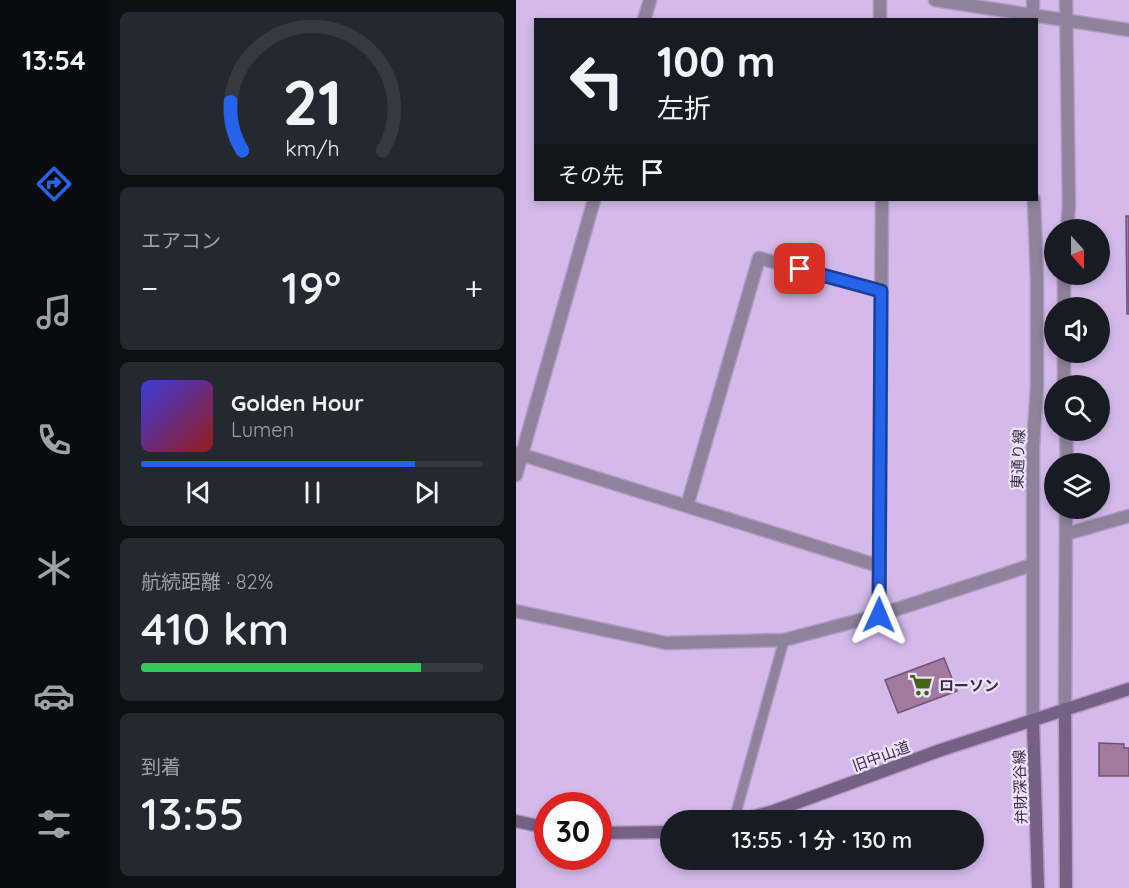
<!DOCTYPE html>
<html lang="ja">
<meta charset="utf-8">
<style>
:root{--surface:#171b24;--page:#242831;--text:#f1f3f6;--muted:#9ea1a6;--line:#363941;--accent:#2563eb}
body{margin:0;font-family:Quicksand,"Noto Sans JP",sans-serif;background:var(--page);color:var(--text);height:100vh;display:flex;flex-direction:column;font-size:22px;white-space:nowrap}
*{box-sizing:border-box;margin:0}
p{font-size:20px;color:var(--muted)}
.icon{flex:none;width:33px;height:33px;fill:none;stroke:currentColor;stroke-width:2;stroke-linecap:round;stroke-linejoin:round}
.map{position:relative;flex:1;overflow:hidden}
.panel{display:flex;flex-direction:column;gap:12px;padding:12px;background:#0d0f14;width:408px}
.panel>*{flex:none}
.guide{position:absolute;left:18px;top:18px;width:504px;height:183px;border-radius:0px;box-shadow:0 3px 9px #0003;background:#171b24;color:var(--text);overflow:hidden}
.needle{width:39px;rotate:159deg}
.fabs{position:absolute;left:528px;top:219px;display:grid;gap:12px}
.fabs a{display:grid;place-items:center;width:66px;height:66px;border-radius:50%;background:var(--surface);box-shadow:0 3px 9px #0003;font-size:30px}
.speed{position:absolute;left:18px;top:792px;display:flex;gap:12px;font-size:30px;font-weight:700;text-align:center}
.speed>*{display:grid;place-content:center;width:78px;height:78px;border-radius:50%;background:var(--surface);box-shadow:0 3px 9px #0003;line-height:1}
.speed .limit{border:9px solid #d22;background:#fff;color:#111}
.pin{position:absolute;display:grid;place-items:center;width:51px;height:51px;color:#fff;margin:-26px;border-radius:12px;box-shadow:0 3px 9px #0006}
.me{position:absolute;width:66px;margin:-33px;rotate:1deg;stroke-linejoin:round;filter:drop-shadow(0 0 4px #0008)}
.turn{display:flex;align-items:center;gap:21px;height:126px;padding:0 24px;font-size:27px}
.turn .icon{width:78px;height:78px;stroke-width:2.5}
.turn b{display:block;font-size:42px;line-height:51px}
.then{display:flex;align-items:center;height:57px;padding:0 24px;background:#0003;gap:12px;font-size:22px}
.big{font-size:45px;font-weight:600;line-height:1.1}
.panel .tile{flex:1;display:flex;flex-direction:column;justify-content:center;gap:9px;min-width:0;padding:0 21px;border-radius:9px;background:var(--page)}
.panel .dial{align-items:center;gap:0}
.dial svg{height:156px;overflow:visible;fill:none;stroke:var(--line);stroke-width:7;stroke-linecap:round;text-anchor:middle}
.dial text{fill:var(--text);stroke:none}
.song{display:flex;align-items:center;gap:18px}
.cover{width:72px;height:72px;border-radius:9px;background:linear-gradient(135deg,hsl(240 70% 55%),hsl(0 70% 35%))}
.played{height:6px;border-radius:3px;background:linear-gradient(90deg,var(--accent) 80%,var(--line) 80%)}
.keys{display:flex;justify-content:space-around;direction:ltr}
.heat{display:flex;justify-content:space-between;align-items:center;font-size:33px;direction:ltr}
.charge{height:9px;border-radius:4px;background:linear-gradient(90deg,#34c759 82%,var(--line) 0)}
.trip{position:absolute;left:144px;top:810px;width:324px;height:60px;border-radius:30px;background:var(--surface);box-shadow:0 3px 9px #0003;font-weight:600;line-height:60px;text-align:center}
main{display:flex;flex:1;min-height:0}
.dock{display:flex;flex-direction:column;width:108px;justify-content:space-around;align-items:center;background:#090b0e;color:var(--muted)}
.dock .icon{width:42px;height:42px}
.dock .on{color:var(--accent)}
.dock b{font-size:27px;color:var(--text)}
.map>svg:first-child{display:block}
</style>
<main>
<nav class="dock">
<b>13:54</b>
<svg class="icon on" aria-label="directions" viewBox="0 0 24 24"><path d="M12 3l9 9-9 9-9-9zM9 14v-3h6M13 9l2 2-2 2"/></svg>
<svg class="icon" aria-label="music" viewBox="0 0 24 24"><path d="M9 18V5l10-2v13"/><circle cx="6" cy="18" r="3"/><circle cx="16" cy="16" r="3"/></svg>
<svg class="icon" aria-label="phone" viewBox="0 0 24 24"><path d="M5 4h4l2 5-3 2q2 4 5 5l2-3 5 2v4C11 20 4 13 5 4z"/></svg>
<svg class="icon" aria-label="climate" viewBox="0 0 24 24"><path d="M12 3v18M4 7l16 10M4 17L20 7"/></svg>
<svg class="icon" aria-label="car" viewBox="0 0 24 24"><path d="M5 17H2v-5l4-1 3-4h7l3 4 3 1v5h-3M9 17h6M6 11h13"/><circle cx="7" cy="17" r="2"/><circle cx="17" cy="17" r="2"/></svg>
<svg class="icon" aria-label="filters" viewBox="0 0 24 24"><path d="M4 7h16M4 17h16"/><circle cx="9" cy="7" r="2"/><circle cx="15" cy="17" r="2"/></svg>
</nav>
<section class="panel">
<div class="tile dial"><svg viewBox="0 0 100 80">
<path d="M14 69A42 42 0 1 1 86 69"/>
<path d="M14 69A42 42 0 0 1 8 44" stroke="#2563eb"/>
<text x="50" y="56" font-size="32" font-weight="700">21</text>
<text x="50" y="72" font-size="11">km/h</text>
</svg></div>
<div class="tile"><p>エアコン</p>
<div class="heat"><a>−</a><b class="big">19°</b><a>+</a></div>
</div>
<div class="tile">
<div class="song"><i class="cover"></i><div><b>Golden Hour</b><p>Lumen</p></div></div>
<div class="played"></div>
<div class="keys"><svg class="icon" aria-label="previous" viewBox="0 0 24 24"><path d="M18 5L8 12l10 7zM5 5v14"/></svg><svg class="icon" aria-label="pause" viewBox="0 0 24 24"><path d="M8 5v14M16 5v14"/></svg><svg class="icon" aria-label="next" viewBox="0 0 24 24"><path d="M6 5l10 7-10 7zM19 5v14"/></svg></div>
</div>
<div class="tile"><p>航続距離 · 82%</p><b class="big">410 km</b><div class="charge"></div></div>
<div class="tile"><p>到着</p><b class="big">13:55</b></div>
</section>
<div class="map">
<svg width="613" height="888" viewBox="0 0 613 888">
<rect width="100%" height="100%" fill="#d4baea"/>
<path fill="#a27a9e" stroke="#765073" stroke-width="1.5" d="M610,216H613V314H611Z
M428,658L441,691L382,713L369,680Z
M583,743L608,744V748H613V776H583Z"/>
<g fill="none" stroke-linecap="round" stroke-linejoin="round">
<g stroke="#b19bc5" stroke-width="12">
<path id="service" d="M218,820L268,640"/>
</g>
<g stroke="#b19bc5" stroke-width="15">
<path id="minor" d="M364,0V20
M128,20L134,0
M0,453L363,566
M0,475L78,200
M171,506L243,258L365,291
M550,534L613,516
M0,611L150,643L268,640L363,615L516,565
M363,615L366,200"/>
</g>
<g stroke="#b19bc5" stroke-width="15">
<path id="tertiary" d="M419,0L613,30
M550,0L553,205L551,230
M517,20V0
M548,308V274
M548,352V386
M550,430L551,464
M549,709L550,508
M517,720V446L521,387V280L518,200"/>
</g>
<g stroke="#b19bc5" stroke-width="15">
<path id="secondary" d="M549,709L550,888
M517,720L522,888
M224,820L258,811L425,750L613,689
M0,821L32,828
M82,833L154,832"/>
</g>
<use href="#service" stroke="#8f829a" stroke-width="9"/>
<use href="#minor" stroke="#8f829a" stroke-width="12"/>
<use href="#tertiary" stroke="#8f829a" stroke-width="12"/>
<use href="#secondary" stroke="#746184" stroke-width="12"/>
</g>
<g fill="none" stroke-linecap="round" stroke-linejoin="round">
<g stroke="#184099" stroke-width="15">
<path id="route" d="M284,269L365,291L363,615"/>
</g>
<use href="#route" stroke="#2563eb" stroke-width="10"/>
</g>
<defs>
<g id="supermarket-bare" transform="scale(1.8)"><path d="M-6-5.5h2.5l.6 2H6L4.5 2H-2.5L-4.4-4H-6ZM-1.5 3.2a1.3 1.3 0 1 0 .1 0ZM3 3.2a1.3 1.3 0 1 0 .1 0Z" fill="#446317" stroke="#eee1f9" stroke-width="2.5" paint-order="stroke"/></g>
</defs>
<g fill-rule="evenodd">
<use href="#supermarket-bare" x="405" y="685"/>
</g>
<g text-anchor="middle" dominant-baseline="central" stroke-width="4.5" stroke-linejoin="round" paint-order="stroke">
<g font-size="15" fill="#372d40" stroke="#eee1f9">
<text transform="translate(502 459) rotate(-88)">東通り線</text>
<text transform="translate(365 756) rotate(-20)">旧中山道</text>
<text transform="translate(504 787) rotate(-92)">弁財深谷線</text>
</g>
<g font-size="15" font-weight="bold" fill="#372d40" stroke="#eee1f9" text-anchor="start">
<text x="423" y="685">ローソン</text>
</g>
</g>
</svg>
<div class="fabs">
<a><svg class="needle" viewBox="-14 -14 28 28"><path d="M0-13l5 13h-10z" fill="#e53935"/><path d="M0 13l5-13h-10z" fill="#9ea1a6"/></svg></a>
<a><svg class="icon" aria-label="sound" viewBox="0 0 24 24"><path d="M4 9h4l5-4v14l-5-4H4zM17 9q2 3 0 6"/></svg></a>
<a><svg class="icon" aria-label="search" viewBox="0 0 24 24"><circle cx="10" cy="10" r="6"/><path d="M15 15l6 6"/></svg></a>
<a><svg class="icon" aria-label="layers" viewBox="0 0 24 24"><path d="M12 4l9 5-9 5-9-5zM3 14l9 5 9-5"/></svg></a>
</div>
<div class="speed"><div class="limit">30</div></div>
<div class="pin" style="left:284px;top:269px;background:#d93025"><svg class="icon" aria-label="arrive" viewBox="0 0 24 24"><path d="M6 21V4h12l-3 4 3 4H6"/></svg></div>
<svg class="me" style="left:363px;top:615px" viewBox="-20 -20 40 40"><path d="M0-17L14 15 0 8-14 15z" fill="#2563eb" stroke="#fff" stroke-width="4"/></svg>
<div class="trip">13:55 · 1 分 · 130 m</div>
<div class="guide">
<div class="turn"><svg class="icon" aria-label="left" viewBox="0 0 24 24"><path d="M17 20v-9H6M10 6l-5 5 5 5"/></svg><div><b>100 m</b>左折</div></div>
<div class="then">その先<svg class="icon" aria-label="arrive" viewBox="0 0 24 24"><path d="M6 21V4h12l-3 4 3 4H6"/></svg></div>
</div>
</div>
</main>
